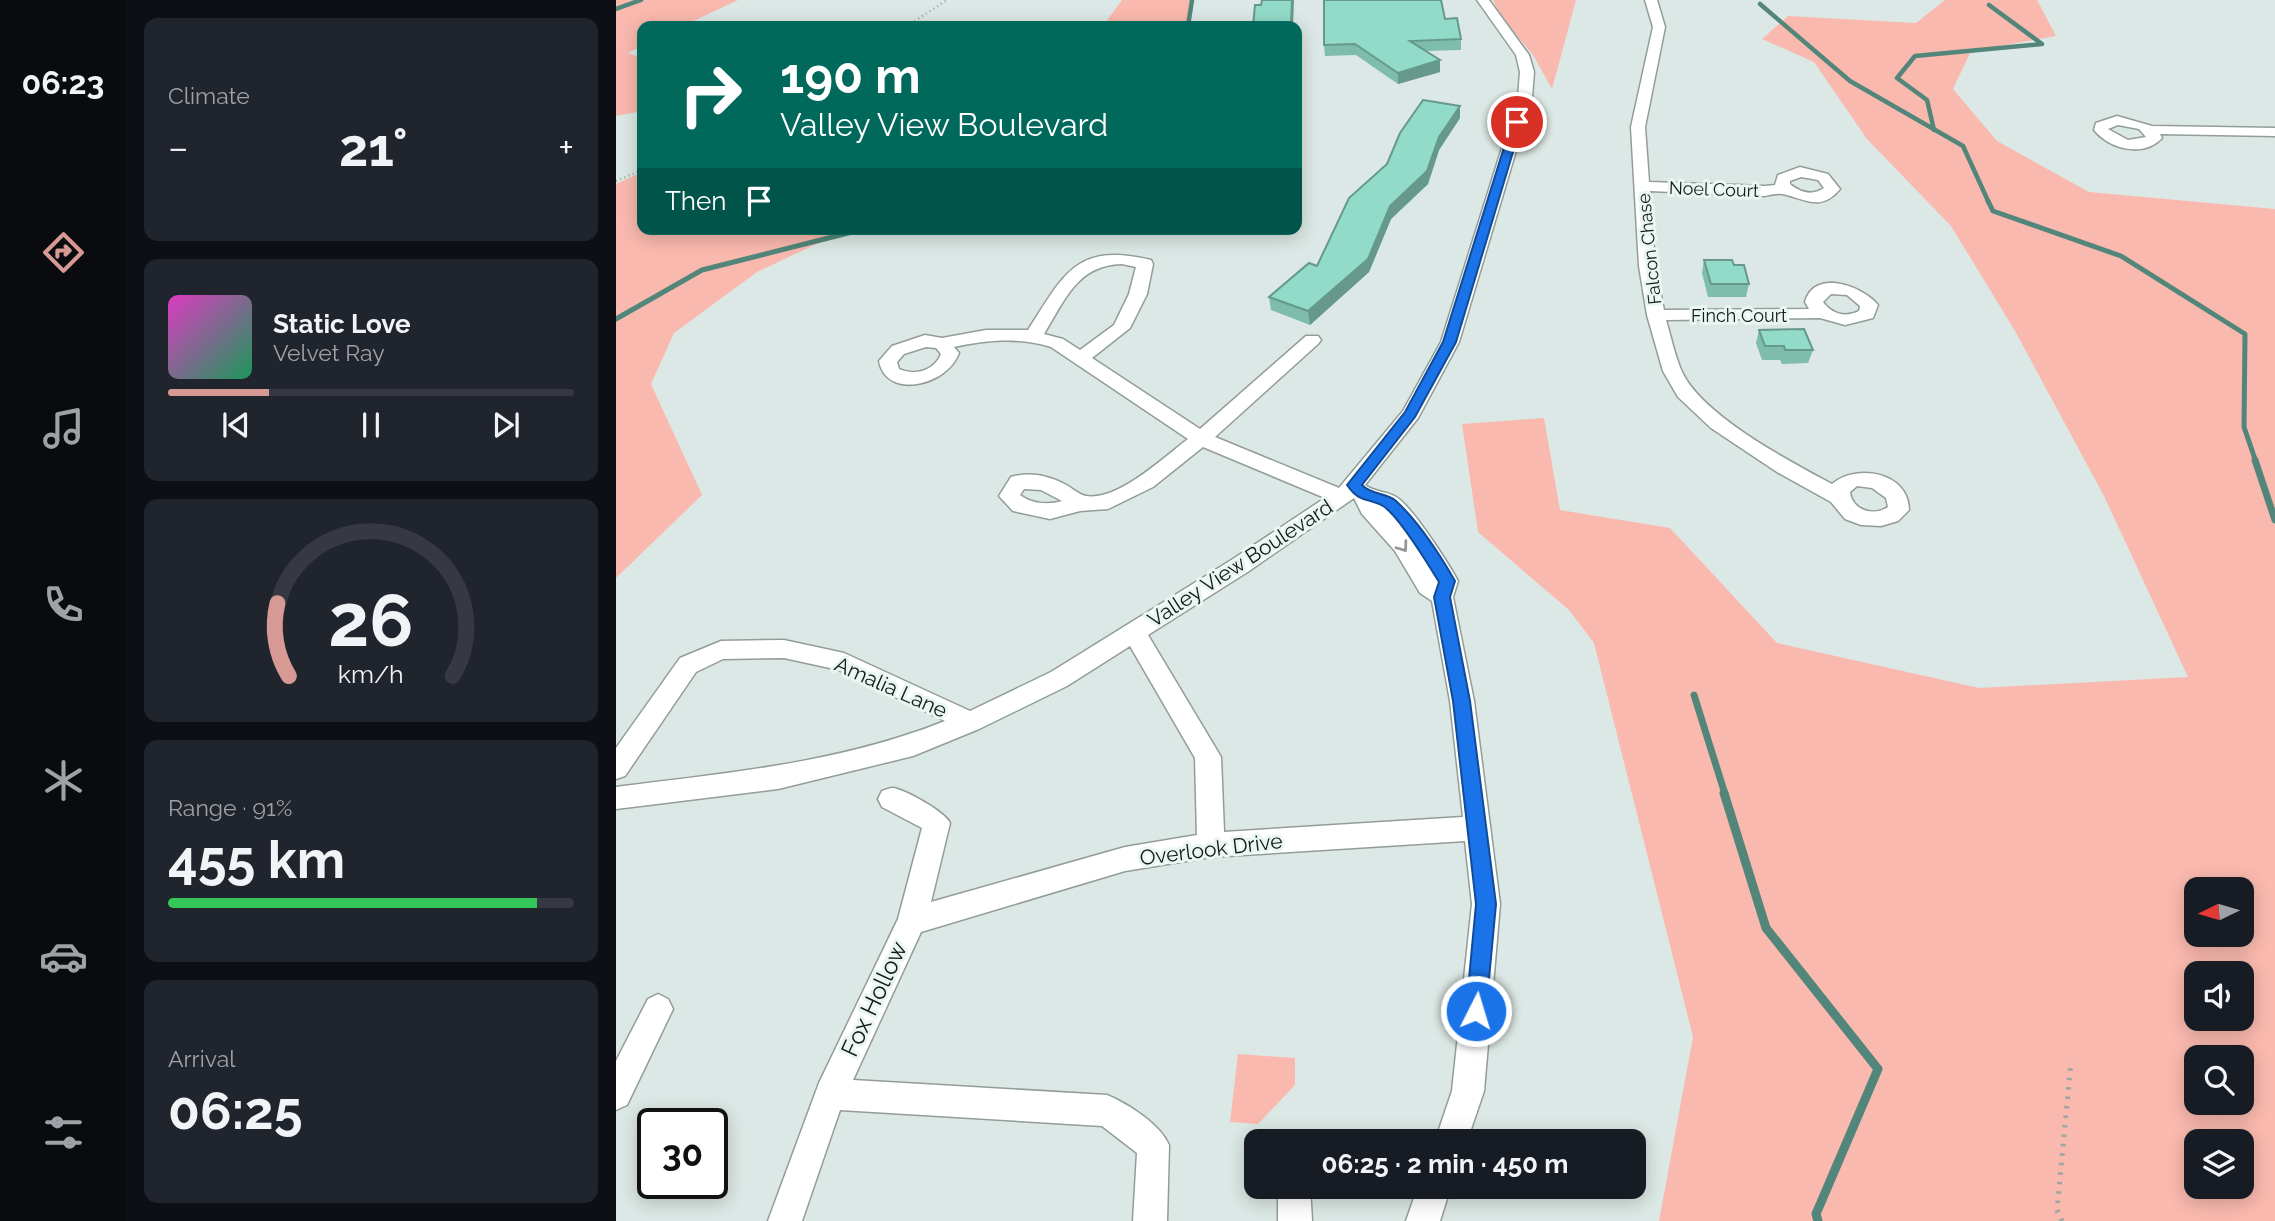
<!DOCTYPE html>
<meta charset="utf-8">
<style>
:root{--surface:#171b24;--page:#20242c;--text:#f1f3f6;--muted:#9ea1a6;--line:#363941;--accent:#d79994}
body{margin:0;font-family:Raleway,sans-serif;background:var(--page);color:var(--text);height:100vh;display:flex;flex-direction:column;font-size:26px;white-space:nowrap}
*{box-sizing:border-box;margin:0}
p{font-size:23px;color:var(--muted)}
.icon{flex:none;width:38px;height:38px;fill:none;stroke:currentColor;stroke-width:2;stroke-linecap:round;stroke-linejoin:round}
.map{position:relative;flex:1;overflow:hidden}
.details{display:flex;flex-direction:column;gap:18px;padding:18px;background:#0d0f14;width:490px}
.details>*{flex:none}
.top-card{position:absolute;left:21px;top:21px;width:665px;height:214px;border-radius:14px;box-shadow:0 4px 18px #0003;background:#00695c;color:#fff;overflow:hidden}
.needle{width:46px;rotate:265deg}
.controls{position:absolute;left:1568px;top:877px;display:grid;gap:14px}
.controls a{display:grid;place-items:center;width:70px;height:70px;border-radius:14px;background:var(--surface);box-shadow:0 4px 18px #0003;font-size:35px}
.speed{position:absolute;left:21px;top:1108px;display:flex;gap:14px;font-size:35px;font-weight:700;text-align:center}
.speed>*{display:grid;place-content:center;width:91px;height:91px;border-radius:50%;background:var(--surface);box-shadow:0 4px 18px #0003;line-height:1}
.speed .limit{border:4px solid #111;border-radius:10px;background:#fff;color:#111}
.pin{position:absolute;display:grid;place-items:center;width:60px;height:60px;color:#fff;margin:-30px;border:4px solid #fff;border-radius:50%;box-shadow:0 2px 7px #0007}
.me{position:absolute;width:77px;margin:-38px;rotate:5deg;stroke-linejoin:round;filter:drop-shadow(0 0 5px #0008)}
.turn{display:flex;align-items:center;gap:24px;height:147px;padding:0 28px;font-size:32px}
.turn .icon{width:91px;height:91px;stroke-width:2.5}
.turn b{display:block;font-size:49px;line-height:60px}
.then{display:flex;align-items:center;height:66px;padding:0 28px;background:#0003;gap:14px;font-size:26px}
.big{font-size:52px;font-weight:700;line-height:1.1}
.details .tile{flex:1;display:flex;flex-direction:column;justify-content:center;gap:10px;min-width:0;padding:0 24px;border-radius:14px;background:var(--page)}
.details .dial{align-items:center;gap:0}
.dial svg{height:182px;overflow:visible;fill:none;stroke:var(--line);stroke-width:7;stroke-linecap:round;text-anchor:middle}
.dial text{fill:var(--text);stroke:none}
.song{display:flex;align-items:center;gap:21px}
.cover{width:84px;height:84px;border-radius:10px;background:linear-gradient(135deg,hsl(310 70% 55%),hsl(150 70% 35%))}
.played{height:7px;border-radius:4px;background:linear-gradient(90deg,var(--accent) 25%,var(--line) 25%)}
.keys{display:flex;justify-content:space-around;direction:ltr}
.heat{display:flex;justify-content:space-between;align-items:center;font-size:38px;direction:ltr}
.charge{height:10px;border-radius:5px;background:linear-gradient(90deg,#34c759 91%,var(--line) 0)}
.trip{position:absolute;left:628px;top:1129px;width:402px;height:70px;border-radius:14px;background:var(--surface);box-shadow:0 4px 18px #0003;font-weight:700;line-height:70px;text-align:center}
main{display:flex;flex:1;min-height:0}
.tabs{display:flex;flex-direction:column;width:126px;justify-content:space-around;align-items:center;background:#090b0e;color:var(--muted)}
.tabs .icon{width:49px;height:49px}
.tabs .on{color:var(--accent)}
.tabs b{font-size:32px;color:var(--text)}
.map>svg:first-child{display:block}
</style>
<main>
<nav class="tabs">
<b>06:23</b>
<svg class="icon on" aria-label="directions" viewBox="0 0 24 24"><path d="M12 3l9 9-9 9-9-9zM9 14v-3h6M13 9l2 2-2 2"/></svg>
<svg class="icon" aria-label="music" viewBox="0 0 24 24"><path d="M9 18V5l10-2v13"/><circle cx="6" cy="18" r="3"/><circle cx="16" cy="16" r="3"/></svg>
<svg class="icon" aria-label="phone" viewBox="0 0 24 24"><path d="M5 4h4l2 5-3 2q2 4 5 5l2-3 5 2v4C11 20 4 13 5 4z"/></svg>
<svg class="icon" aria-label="climate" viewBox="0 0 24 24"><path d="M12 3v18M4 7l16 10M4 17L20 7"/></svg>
<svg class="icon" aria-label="car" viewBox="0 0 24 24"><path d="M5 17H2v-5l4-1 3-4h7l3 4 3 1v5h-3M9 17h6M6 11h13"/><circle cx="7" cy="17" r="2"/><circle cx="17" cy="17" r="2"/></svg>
<svg class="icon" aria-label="filters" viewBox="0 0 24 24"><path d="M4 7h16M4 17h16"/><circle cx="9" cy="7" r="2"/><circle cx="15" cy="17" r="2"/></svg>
</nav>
<section class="details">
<div class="tile"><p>Climate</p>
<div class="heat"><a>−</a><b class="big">21°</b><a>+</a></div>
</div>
<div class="tile">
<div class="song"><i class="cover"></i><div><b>Static Love</b><p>Velvet Ray</p></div></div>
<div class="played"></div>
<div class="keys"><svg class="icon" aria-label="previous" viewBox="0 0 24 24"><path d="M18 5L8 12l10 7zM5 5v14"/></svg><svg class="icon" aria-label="pause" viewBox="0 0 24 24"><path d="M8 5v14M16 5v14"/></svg><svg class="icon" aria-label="next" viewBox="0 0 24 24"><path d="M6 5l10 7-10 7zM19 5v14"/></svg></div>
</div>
<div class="tile dial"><svg viewBox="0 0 100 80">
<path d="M14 69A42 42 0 1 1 86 69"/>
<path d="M14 69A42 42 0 0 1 9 37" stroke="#d79994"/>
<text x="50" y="56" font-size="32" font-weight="700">26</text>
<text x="50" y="72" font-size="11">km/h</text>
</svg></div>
<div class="tile"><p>Range · 91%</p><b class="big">455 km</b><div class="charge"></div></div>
<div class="tile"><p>Arrival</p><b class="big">06:25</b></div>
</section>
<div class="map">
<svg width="1659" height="1221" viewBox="0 0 1659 1221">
<rect width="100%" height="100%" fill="#dce8e5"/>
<path fill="#fab9ae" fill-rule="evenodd" d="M0,0H122L67,26H26V46L12,53L26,58V111L0,116Z
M506,0H577L573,2L574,26H487Z
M877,0H960L936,89L917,55L884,15Z
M1329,0H1421L1440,36L1355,51L1337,89L1381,141L1473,192L1659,209V1221H1043L1077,1037L978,643L953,610L862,532L846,424L928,418L944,510L1054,528L1161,643L1363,688L1572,677L1488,496L1399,331L1335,226L1251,139L1198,62L1146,39L1172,16L1300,23ZM1626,889V934H1580V889ZM1626,973V1018H1580V973ZM1626,1057V1102H1580V1057ZM1626,1141V1186H1580V1141Z
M26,172V229H232L141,272L58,333L35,384L86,495L0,578V184Z
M622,1054L679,1058V1085L642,1124L614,1122Z"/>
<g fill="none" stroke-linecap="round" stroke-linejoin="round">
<path stroke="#53867a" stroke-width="4.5" d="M1144,4L1234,81L1347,146L1373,203
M0,9L25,0
M572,26L576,0
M1318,130L1311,100L1281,78L1299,56L1426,44L1373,5"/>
<path stroke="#53867a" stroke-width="5" d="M1372,201L1377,211L1505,256L1629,334L1628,427L1640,462
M0,319L86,270L248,229"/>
<path stroke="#53867a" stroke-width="7" d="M1639,460L1659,520
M1078,695L1109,794"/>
<path stroke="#53867a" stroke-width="9" d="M1108,793L1150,928L1262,1069L1200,1214L1202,1221"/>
<g stroke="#929d99" stroke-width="3">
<path id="minor" d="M861,0H873L913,55L918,72L916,97L843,342L802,418L749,485C758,492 770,491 780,497C795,505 833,564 842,581L837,597L858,701L884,904L868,1091L851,1141H819L836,1091L856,904L849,841L595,857L509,871L305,932L237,1080L491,1095C512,1104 544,1124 553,1145L551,1221H517L521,1153L486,1126L224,1110L186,1221H152L203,1083L282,919L306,828L266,807L262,799L266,791C269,790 273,788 277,788C290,790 329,812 334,823L315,902L509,847L581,835L579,758L514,646L451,686L363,729L297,756L162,789L0,809V787C111,773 224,763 329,721L223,670L168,658L107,659L80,672L9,776L0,779V748L64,658L105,641L168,640L228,653L354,711L435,672L617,559L709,498L587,447L537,487L492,509L464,511L434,519L397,511L383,496L395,477C414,471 435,476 452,486C457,489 464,495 470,496C502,501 547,458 572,439L435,347C402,337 372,340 338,347L343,353C331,386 270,400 263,361L276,346L309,335L326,338L370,330H412C448,274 460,242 535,260L537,264L531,294L514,328L476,358L584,429L690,336H702L705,340L702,344L599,437L723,488L787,411L825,342L902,97L904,72L900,55ZM506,264L520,267L513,294L498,325L464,350L447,339L428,334C449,300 461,265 506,264ZM310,347L320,348L325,354C318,371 299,376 283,369L281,362L288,354ZM408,489L425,490L446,501C432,505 416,504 404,495ZM738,498L746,514L779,551L804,593L816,601L834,701L847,817L608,832L605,757L532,635L633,571Z
M1029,0H1041L1049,27L1029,127L1033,182L1149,186L1159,185L1162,175L1184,167L1212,174L1224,189C1204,213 1188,198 1166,194C1161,193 1154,195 1149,196L1034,191L1039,266L1048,310L1193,309L1189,302C1198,268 1247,286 1262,305L1257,318L1229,325L1204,318L1050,320C1055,337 1059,356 1066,372C1087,416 1173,461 1216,484C1240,463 1293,472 1293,510L1282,521L1265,526L1245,525L1229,519L1215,502L1161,472L1095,428L1062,397L1047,371L1031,315L1023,266L1015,127L1037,27ZM1185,177L1202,180L1208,188C1196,196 1185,193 1174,184V181ZM1215,294L1231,295L1244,306L1243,311C1229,318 1216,314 1207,302ZM1241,486L1256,488L1270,498L1272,507C1257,517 1236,510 1234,492Z
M1501,116L1536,126L1659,128V136L1544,134L1546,138C1528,158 1493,149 1478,130L1480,123ZM1502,125L1523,129L1530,137L1512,140L1492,129Z
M42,994L52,999L57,1009L11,1105L0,1110V1061L32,999Z
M662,1186H694L696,1221H662Z
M802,1186H835L824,1221H790Z"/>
</g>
<path stroke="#9ca5a3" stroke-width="2.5" stroke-dasharray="1 3.5" stroke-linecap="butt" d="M291,26L331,0
M0,181L26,170"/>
<path stroke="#9ca5a3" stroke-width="5" stroke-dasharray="2.5 7" stroke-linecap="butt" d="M1446,1221L1441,1210L1455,1061"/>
<use href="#minor" fill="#fff" fill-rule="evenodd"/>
</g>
<path fill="#7ebcac" d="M829,19L845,39V50L810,51L824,72L782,84L740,55L709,56L708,45Z
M844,118L823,150L812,184L775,219L753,272L694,325L655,310L653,297L701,266Z
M1088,260L1118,265L1133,284L1130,297H1092L1086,273Z
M1143,330L1197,350L1192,363L1166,364L1164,360H1146L1140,343Z"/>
<path fill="#66998c" d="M676,0H678L677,26H675Z
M824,60V72L782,84V73Z
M844,106V118L823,150L812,184L775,219L753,272L694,325L692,311L774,206Z"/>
<path fill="#92dbc8" stroke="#66998c" stroke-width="2" d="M646,0H676L675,26H637L639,5H645Z
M708,0H825L829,19L841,18L845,39L794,41L824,60L782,73L739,44L708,45Z
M807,100L844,106L823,137L811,171L774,206L752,259L692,311L653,297L693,263L701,266L733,198L771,164L784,133Z
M1088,260H1116L1118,265H1128L1133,284H1095Z
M1188,329L1197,350H1169L1168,346H1149L1143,330Z"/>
<defs><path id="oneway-chevron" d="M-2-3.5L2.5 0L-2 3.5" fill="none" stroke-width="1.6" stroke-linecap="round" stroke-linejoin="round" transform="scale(1.75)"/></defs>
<use stroke="#969898" href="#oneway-chevron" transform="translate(787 547) rotate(54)"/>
<path fill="#1a73e8" stroke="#114b97" stroke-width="2" d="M901,119L906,122L840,342L799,417L746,485C757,496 770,492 780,501C804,523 823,553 839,581L834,597L854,701L880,904L870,1011L867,1018L860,1021L853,1018L850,1011L860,904L837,701L818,597L823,582C812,564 783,516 767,506C752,497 744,504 731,485L789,412L827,342L896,122Z"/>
<g text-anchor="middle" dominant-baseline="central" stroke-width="6" stroke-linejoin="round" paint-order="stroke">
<g font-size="18" fill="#161a19" stroke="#e9f6f2">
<text transform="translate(1098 189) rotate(2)">Noel Court</text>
<text transform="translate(1033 249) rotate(-96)">Falcon Chase</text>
<text x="1123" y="315">Finch Court</text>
</g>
<g font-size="21" fill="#161a19" stroke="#e9f6f2">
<text transform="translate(624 563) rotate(-33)">Valley View Boulevard</text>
<text transform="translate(275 687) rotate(24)">Amalia Lane</text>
<text transform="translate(595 849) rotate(-7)">Overlook Drive</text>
</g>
<g font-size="24" fill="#161a19" stroke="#e9f6f2">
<text transform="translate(258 999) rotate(-65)">Fox Hollow</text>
</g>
</g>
</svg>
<div class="controls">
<a><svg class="needle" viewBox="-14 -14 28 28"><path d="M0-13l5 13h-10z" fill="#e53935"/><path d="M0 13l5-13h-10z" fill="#9ea1a6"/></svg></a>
<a><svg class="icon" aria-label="sound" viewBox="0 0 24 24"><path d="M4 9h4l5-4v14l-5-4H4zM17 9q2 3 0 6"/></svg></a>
<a><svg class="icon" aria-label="search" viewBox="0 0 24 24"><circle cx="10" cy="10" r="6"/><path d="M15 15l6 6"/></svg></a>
<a><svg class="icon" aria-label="layers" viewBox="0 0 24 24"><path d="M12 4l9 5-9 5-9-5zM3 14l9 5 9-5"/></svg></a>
</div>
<div class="speed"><div class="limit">30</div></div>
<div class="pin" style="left:901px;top:122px;background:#d93025"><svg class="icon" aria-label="arrive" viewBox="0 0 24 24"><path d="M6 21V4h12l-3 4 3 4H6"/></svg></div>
<svg class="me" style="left:860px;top:1011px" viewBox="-20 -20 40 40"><circle r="17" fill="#1a73e8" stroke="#fff" stroke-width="3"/><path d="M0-11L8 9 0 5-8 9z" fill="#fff"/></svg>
<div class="trip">06:25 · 2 min · 450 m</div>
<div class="top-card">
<div class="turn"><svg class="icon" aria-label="right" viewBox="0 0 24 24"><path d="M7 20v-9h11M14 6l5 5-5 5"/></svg><div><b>190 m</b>Valley View Boulevard</div></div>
<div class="then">Then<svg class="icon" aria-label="arrive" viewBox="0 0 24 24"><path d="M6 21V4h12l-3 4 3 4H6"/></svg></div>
</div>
</div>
</main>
